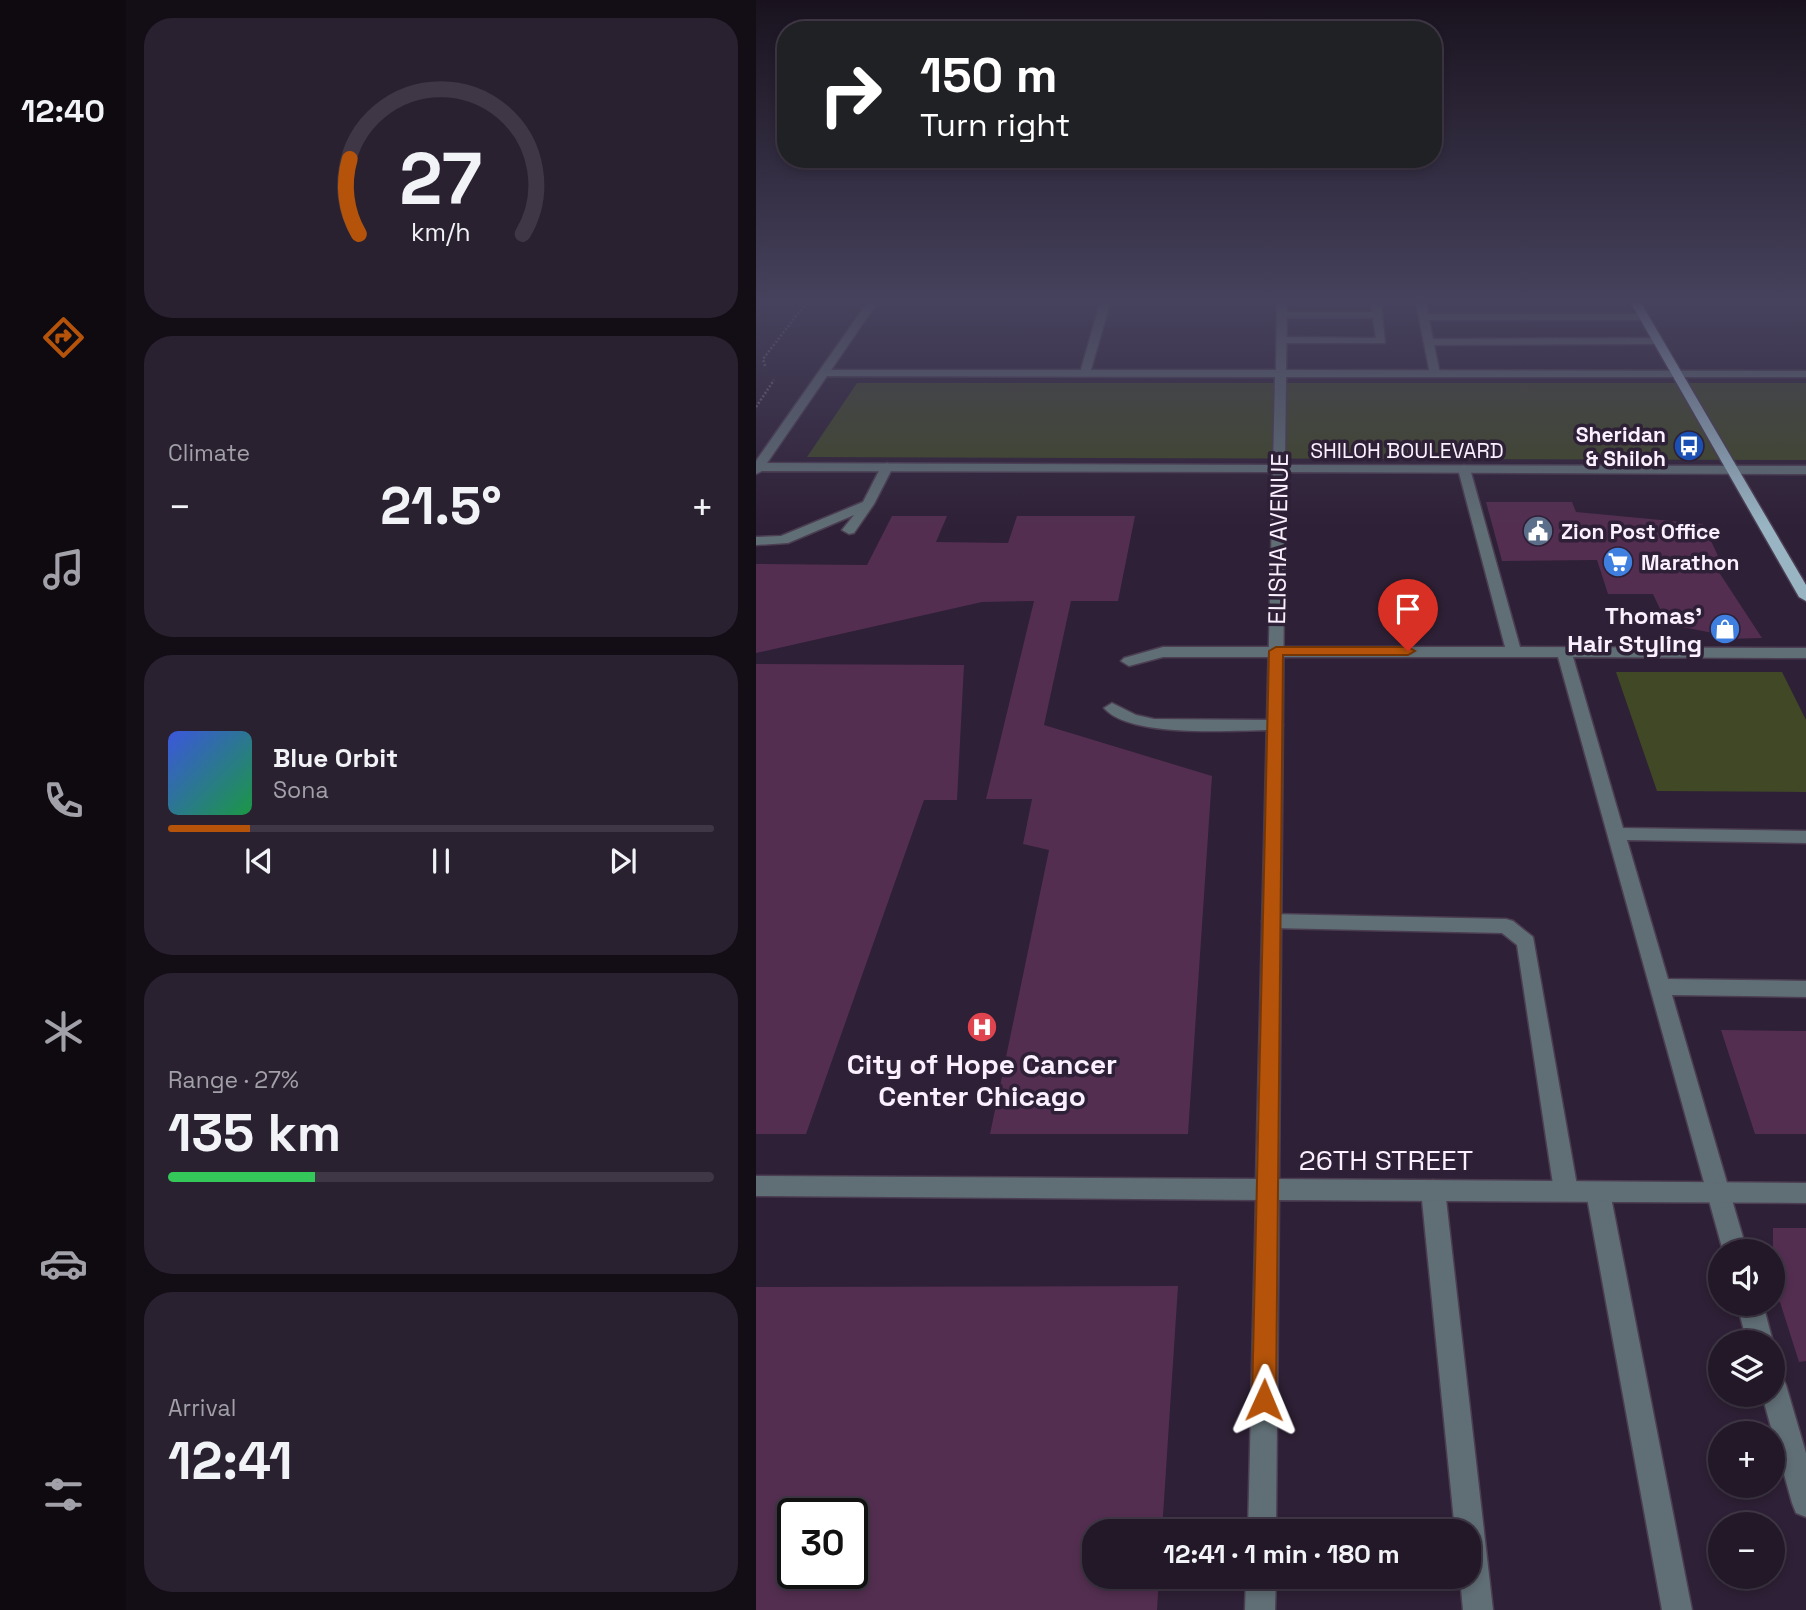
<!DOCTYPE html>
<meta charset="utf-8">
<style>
:root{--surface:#221828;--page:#2a2130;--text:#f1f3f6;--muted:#a2a0a8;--line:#3f3745;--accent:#b45309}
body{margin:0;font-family:"Space Grotesk",sans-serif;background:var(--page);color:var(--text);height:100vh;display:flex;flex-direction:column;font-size:26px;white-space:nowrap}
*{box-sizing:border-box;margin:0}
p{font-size:23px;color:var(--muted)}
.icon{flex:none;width:38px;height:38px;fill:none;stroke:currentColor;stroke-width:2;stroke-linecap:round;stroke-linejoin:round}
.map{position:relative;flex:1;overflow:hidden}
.details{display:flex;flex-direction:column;gap:18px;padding:18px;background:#130d16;width:630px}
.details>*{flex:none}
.guide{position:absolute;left:21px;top:21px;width:665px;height:147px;border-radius:28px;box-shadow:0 4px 10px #0003,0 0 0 2px var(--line);background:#202124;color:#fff;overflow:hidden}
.controls{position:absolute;left:952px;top:1239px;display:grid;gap:14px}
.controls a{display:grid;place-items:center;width:77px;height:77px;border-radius:50%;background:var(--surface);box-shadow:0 4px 10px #0003,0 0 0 2px var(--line);font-size:35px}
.speed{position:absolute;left:21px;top:1498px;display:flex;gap:14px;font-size:35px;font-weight:700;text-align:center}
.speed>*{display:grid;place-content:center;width:91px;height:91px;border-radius:50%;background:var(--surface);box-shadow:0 4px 10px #0003,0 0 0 2px var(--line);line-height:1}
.speed .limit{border:4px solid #111;border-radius:10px;background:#fff;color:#111}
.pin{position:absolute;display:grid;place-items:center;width:60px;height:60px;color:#fff;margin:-72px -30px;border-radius:50% 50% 50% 0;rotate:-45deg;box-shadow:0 0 7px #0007}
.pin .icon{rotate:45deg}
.me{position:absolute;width:77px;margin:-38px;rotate:1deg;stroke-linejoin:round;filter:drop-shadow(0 0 5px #0008)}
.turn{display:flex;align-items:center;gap:24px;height:147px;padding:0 28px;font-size:32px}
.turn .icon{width:91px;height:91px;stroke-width:2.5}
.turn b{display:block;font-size:49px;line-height:60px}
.big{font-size:52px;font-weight:700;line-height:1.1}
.details .tile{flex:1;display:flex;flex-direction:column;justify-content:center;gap:10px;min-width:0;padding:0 24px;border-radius:28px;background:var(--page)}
.details .dial{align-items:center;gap:0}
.dial svg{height:182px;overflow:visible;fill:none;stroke:var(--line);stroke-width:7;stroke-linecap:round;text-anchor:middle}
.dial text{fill:var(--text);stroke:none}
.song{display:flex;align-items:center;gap:21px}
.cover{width:84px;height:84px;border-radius:10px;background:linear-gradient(135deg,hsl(230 70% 55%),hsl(140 70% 35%))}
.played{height:7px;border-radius:4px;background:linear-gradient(90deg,var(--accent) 15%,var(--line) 15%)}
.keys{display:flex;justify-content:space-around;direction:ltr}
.heat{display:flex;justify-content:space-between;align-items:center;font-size:38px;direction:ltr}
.charge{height:10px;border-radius:5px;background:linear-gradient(90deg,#34c759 27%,var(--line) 0)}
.trip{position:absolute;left:326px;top:1519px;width:399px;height:70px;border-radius:28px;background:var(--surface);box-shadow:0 4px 10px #0003,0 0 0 2px var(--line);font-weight:700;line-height:70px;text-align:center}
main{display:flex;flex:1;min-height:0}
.dock{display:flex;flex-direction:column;width:126px;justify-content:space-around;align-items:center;background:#0e0a10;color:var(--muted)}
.dock .icon{width:49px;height:49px}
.dock .on{color:var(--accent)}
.dock b{font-size:32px;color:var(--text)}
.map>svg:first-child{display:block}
</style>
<main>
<nav class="dock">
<b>12:40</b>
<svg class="icon on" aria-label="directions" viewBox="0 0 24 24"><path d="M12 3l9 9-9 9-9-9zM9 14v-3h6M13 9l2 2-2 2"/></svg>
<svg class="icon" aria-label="music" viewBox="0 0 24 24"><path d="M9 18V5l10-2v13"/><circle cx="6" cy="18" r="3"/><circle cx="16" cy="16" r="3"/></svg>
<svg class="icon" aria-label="phone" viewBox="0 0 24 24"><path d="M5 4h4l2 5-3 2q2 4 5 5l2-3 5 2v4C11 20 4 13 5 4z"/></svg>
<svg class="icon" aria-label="climate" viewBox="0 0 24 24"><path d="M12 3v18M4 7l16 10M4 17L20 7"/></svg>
<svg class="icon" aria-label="car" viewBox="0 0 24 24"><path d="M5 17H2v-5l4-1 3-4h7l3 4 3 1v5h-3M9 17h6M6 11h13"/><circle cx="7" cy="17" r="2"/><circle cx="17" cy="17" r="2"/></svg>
<svg class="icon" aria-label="filters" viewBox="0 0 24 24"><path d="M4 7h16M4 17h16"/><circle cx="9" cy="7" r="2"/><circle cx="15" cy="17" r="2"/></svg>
</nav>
<section class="details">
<div class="tile dial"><svg viewBox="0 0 100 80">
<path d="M14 69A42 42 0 1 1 86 69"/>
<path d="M14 69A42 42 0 0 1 10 36" stroke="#b45309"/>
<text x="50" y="56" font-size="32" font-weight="700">27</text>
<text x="50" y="72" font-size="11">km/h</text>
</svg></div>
<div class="tile"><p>Climate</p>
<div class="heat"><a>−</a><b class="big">21.5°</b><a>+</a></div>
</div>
<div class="tile">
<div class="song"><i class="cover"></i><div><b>Blue Orbit</b><p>Sona</p></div></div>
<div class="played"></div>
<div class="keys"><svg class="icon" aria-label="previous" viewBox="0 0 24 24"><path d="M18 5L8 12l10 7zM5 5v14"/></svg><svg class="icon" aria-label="pause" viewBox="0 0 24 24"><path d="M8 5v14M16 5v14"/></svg><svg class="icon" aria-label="next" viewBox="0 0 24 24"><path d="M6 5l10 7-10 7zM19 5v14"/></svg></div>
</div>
<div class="tile"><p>Range · 27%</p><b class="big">135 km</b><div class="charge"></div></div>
<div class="tile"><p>Arrival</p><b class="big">12:41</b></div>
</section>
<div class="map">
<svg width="1050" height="1610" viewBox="0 0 1050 1610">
<rect width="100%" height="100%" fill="#2e2036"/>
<path fill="#404826" d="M101,383H1050V460L51,457Z
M860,672H1026L1050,720V792L901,791Z"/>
<path fill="#532e50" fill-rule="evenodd" d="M730,502H816L820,512L947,524L963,558L953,557L1006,638L968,639L967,635L911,624L897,594H852L841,560L746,561Z
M136,516H191L180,542L252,543L261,516H379L362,601H315L288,725L456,776L432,1134H234L293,850L267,844L276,799H230L278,601L226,602L0,653V564L111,565Z
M0,664L208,665L201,800H168L50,1134H0Z
M965,1030L1050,1031V1134H999Z
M1017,1228H1050V1361L1043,1362L1024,1302H1017Z
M422,1286L406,1531H338V1577H403L401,1610H0V1287ZM37,1514H96V1573H37Z"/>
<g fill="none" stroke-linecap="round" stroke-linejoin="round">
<g stroke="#4b3d52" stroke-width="3">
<path id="lane" d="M344,303H354L334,373L329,376L324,373Z
M615,303H625L629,343H525L520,340L525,337L620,338L617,318H526L521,315L526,312H616Z
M660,303H670L672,314H888L893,317L888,320H673L677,339L902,338L907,341L902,344L678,345L684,374L679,377L674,374Z
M131,463L137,467L118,504L98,533L93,534L86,530L98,515L32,543L0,545V537L25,536L107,502L125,467Z
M708,465L714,469L764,647L1050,648V658L817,657L867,828L1050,831V843L871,840L912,979L1050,981V997L916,995L991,1251H967L802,657H407L373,666L365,661L368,658L407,647H749L702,469Z
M356,703L380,715L398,719L519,720L527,725L519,730C478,730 375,739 348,708Z
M516,914L750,919L757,921L777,937L822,1191L818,1198L810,1201L802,1198L798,1191L761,945L746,933L516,928L509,926L506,921L509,916Z
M677,1180L685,1183L689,1190L737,1610H707L704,1577H712V1531H699L665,1190L669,1183Z
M842,1182L850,1185L854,1192L936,1610H906L830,1192L834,1185Z
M981,1304H1007L1017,1342V1343L991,1342Z
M1017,1372L1026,1376L1030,1385L1050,1453V1517L1040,1513L1036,1503L1006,1395H1017Z"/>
</g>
<g stroke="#4b3d52" stroke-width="3">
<path id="street" d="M111,303H121L75,370H520L521,303H531L530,370L1050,371V377H530L529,465L1050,466V474L529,472L523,1179L1050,1183V1203L523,1200L520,1531H492L500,1200L0,1196V1176L500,1179L517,472L6,471L0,474V461ZM71,376L519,377L517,465L11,463Z
M490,1577H520L519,1610H489Z"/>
</g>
<g stroke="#4b3d52" stroke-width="3">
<path id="primary" d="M875,303H885L1050,585V601L1043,597Z"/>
</g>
<path stroke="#716478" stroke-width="2.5" stroke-dasharray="2 2" stroke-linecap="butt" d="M9,366L7,359L50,303
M0,407L18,380"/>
<use href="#lane" fill="#606e75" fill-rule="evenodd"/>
<use href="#street" fill="#606e75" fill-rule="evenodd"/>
<use href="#primary" fill="#99b5c4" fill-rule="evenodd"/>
</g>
<linearGradient id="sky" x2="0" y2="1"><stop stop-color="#19121e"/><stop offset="0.57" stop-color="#46425d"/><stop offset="1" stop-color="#46425d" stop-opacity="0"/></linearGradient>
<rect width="1050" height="528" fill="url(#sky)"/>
<path fill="#b45309" stroke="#753606" stroke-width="2" d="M520,647H652L659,651L652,655H527L520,1400L517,1408L508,1412L499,1408L496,1400L513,651Z"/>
<defs>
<g id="bus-disc" transform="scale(1.575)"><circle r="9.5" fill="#1a4fb4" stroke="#2e2036"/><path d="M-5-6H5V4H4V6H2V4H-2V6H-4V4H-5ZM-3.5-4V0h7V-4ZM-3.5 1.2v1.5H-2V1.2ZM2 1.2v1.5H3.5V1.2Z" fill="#fff"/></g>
<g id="civic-disc" transform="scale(1.575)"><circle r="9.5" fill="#5c6f8a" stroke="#2e2036"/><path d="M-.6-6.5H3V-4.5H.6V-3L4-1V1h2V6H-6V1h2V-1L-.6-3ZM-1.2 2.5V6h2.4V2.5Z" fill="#fff"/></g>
<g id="supermarket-disc" transform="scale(1.575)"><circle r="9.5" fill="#3f7fe0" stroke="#2e2036"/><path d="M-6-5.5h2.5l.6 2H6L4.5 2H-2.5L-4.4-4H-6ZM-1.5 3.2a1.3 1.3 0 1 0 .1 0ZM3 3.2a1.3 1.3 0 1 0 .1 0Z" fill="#fff"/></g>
<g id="shop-disc" transform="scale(1.575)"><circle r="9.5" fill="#3f7fe0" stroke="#2e2036"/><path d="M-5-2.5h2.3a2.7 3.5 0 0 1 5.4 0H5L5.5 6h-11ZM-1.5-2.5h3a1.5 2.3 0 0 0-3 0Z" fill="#fff"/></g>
<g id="hospital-disc" transform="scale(1.575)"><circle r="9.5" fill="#e0444e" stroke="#2e2036"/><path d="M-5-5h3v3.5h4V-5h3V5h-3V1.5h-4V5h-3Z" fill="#fff"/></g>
</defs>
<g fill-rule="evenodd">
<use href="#bus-disc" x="933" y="446"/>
<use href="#civic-disc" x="782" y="531"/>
<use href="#supermarket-disc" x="862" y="562"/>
<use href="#shop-disc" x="969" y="629"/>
<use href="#hospital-disc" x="226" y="1027"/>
</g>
<g text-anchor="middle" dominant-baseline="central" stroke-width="7" stroke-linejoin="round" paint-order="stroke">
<g font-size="21" font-weight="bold" fill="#faf0ff" stroke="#2e2036" text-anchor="start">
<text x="910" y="434" text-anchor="end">Sheridan<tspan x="910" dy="24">&amp; Shiloh</tspan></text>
<text x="805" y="531">Zion Post Office</text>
<text x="885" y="562">Marathon</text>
</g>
<g font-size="21" fill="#faf0ff" stroke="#2e2036">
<text x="651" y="450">SHILOH BOULEVARD</text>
</g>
<g font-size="24" fill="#faf0ff" stroke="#2e2036">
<text transform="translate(522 539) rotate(-89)">ELISHA AVENUE</text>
</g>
<g font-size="24" font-weight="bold" fill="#faf0ff" stroke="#2e2036" text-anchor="end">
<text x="946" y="615">Thomas'<tspan x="946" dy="28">Hair Styling</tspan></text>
</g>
<g font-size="28" font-weight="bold" fill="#faf0ff" stroke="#2e2036">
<text x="226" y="1064">City of Hope Cancer<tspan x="226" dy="32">Center Chicago</tspan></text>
</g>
<g font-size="28" fill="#faf0ff" stroke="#2e2036">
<text x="630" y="1160">26TH STREET</text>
</g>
</g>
</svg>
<div class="controls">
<a><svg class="icon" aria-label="sound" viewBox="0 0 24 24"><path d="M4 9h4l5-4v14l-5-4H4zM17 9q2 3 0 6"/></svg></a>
<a><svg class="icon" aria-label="layers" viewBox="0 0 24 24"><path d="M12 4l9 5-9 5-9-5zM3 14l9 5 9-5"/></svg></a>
<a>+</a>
<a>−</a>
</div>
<div class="speed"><div class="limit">30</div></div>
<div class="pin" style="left:652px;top:651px;background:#d93025"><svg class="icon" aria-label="arrive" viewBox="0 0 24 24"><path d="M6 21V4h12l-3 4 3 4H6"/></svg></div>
<svg class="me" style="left:508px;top:1400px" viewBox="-20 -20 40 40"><path d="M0-17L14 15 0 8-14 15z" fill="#b45309" stroke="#fff" stroke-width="4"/></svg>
<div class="trip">12:41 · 1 min · 180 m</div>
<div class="guide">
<div class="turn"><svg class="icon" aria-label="right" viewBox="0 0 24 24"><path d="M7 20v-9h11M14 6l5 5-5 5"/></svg><div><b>150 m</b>Turn right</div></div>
</div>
</div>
</main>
